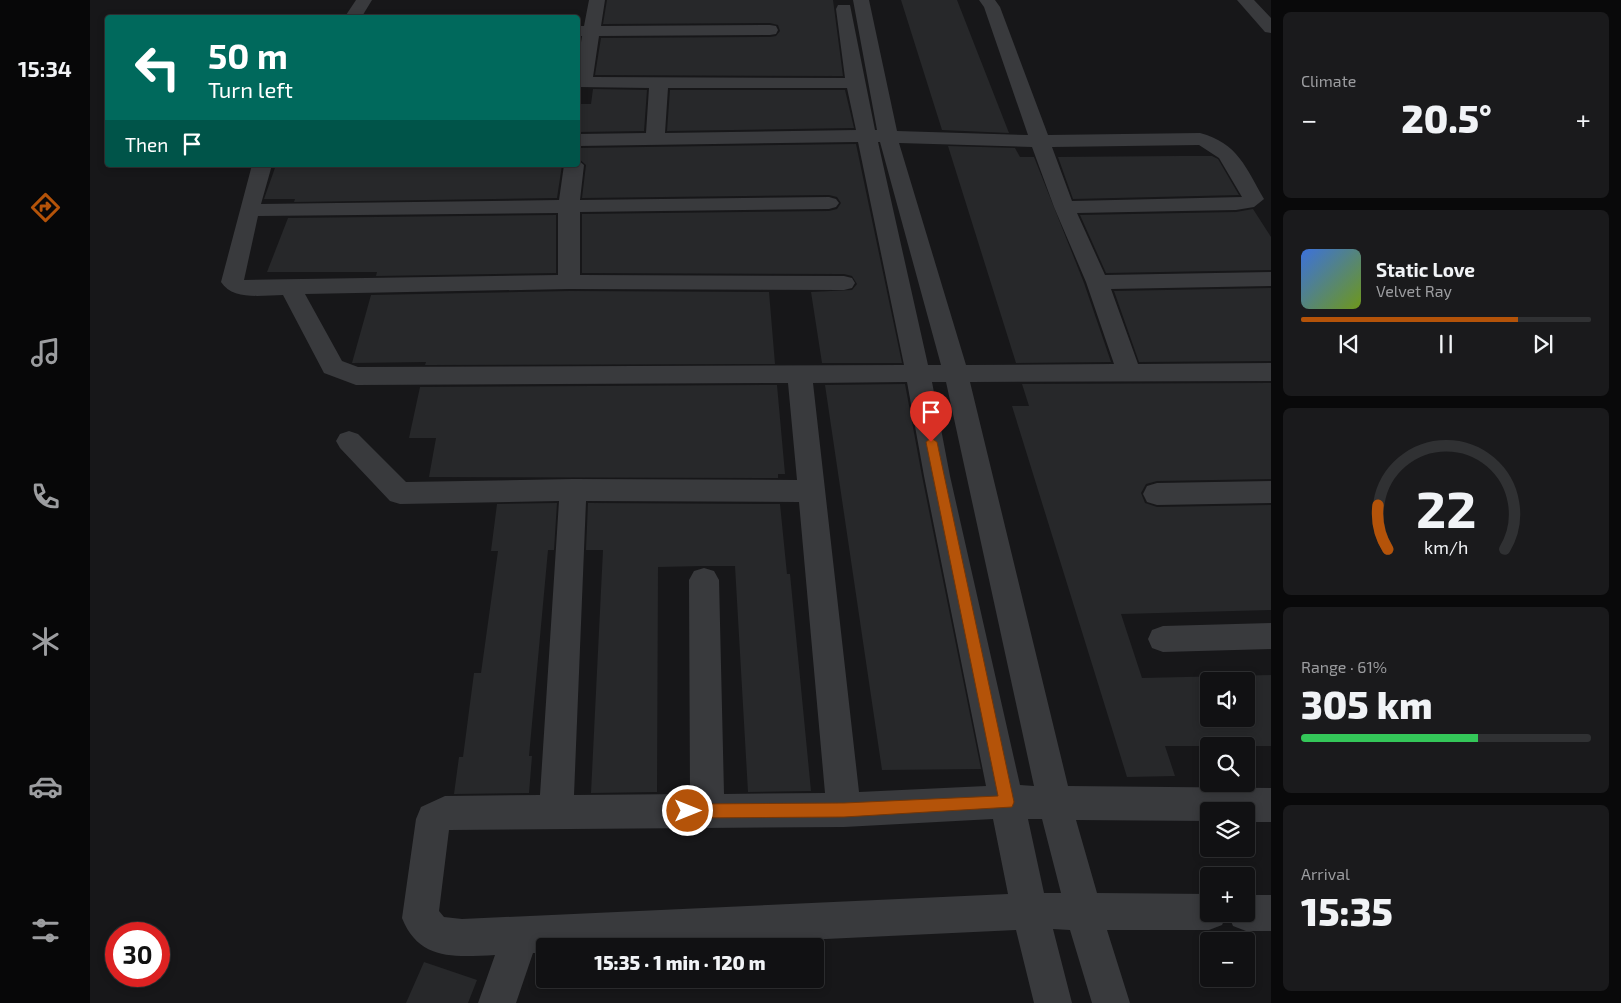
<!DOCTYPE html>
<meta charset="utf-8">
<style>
:root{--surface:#111113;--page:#1a1a1c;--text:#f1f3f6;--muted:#9c9da0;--line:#303133;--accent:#b45309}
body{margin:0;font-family:"Exo 2",sans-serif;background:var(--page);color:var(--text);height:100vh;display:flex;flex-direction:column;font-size:19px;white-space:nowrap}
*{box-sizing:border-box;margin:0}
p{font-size:16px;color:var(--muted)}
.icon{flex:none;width:28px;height:28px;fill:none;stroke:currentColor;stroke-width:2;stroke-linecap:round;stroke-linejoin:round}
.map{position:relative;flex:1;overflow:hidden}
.sheet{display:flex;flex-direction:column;gap:12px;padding:12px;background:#09090a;width:350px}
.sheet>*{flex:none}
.guide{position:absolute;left:15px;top:15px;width:475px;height:152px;border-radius:5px;box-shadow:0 2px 8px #0003,0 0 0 1px var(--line);background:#00695c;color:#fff;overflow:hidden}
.controls{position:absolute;left:1110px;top:672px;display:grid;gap:10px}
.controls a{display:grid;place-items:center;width:55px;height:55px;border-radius:5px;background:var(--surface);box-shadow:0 2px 8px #0003,0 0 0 1px var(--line);font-size:25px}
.speed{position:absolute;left:15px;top:922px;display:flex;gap:10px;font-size:25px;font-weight:700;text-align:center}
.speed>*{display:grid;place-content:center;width:65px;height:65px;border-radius:50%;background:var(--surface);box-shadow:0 2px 8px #0003,0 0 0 1px var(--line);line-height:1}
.speed .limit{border:8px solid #d22;background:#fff;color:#111}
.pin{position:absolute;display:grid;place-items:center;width:42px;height:42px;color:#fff;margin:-51px -21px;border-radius:50% 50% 50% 0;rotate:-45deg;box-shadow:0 0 5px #0007}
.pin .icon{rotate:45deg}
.me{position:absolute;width:55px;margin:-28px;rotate:90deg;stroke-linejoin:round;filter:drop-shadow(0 0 4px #0008)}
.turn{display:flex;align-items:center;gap:18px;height:105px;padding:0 20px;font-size:22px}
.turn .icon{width:65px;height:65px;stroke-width:2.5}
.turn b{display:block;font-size:35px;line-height:42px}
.then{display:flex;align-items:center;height:48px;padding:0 20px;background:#0003;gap:10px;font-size:19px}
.big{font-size:38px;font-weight:800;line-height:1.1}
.sheet .tile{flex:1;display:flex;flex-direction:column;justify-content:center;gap:8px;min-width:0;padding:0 18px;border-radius:8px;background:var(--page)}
.sheet .dial{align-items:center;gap:0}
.dial svg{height:130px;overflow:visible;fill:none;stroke:var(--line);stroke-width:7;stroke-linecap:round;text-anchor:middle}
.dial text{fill:var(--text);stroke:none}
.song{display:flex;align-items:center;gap:15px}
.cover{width:60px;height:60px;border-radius:8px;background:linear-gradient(135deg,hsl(220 70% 55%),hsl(80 70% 35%))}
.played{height:5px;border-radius:2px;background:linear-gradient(90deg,var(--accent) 75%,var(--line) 75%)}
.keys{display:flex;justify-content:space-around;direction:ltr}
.heat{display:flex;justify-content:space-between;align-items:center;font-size:28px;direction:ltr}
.charge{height:8px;border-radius:4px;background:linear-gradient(90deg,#34c759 61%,var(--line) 0)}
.trip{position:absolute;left:446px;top:938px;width:288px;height:50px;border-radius:5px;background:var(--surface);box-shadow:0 2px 8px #0003,0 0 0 1px var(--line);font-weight:800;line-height:50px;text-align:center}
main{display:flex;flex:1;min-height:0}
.tabs{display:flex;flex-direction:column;width:90px;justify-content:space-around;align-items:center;background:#070708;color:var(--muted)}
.tabs .icon{width:35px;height:35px}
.tabs .selected{color:var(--accent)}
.tabs b{font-size:22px;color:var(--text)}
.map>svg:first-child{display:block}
</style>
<main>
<nav class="tabs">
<b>15:34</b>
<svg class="icon selected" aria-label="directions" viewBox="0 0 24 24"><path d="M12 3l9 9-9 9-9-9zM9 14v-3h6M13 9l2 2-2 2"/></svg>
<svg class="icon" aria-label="music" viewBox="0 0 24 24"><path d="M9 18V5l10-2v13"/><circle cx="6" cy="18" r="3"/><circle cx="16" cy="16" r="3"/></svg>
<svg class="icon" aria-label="phone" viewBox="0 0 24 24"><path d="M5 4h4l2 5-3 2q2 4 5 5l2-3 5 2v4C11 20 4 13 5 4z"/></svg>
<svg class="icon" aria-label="climate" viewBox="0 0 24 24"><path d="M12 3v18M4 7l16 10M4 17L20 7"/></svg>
<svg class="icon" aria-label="car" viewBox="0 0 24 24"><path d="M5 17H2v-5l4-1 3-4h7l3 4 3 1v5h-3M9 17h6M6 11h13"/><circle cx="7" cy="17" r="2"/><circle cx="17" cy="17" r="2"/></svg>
<svg class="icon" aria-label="filters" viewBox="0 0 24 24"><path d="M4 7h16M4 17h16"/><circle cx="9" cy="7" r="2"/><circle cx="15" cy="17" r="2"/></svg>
</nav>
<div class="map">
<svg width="1181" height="1003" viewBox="0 0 1181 1003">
<rect width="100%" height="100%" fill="#171719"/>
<path fill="#27282a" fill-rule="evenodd" d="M517,0H743L753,76L505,75L511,38L680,37L686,36L690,31L688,25L680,23L513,24Z
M811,0H867L919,133L852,130Z
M503,89L557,90L554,131L488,132V104H501Z
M580,90H755L764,128L577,131Z
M766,144L812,363H732L721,292L762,290L767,284L762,276L754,274L492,273V214L739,211L747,209L751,203L747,197L739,195L492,198L496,165L488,158V148Z
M858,146L925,148L930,157H944L994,283L1021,362L926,363Z
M1089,156H1122L1128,159L1149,195L983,199L968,157Z
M186,165H472L467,198L204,202L205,199H174Z
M1163,209L1181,237V270L1016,273L990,215L1146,212Z
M466,215V273L286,276L287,272H177L198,218Z
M1181,288V361L1049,362L1024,291Z
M479,291L679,292L685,364L335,365L336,362L262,363L281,295Z
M1181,383V479L1067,481L1056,484L1051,493L1055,503L1067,507L1181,505V610L1031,614L1052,678L1181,675V746H1075L1085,776L1037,777L922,406H939L932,384ZM1119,681H1156V719H1119Z
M815,384L832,476L891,769L792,770L735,385Z
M687,385L695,474H688V478L339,477L346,438H319L330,387Z
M467,503L464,550H458L439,756H442L439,793L364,794L369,757H373L384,673H391L408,551H401L407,504Z
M498,503L690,504L697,574H700L721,791L658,792L645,566H613L568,567L567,792L501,793L513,550H496Z
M334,962L387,980L378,1003H316Z"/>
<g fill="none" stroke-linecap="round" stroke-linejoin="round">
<path fill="#393a3d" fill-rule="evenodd" d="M266,0H282L271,18H254Z
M499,0H515L511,26L680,25L686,26L688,30L686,34L680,35L509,36L503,77L755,78L746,9L748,5H760L785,130H787L763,0H779L807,131L938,135L894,7L889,0H905L910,7L958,135L1110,133C1148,143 1156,168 1174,199L1164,207L1146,210L987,213L1015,275L1181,272V286L1021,289L1048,364L1181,363V381L880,382L978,786L1181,788V822H1156V811H1119V821L986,820L1007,893L1119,894V914H1137L1132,925L1119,930H1017L1040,1003H1002L980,930L963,929L982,1003H944L926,930L588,946H455V953H443L426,1003H388L405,955C365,957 329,961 312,918L326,819L331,807L355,796L450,795L469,501L310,504L300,501L250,448L246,441L250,434L259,431L268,434L316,482L483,479L707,480L698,383L266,385L234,373L193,295C173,295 143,301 131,282L162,165H182L171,204L469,200L474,165H488V160L494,165L490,200L739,197L746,199L749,203L746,207L739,209L490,212V275L754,276L762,278L765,283L762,288L754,290L479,289L215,294L252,361L268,367L814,365L768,142L488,146V134L556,133L559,88L488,87V62L492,36H488V26H494ZM578,88H757L766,130L575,133ZM788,142H790L851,365H838ZM809,143L942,147L964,207L996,282L1024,364L876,365ZM1109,145L1129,158L1152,197L982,201L962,147ZM468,213V275L154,280L168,216ZM817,382L834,476L896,786L769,792L723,383ZM842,382H856L944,786L930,785L860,476ZM496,501L709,502L735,793L634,794L629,580L624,571L614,568L604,571L599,580L600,794L484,795ZM903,819L918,894L372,919L354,917L349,911L359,830L754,827ZM938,819H952L971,893H954Z
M1147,0H1164L1181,18V33L1175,32Z
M1181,481V503L1067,505L1057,502L1053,494L1057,486L1067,483Z
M1181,623V649L1073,652L1062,648L1058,639L1062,630L1073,626Z
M1156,895H1181V931H1156L1143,926L1138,914H1156Z"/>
</g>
<path fill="#b45309" stroke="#753606" d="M841,438L847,442L924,802L922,807L754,817L598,818L593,816L591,811L593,806L598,804L754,803L908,796L836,442Z"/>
</svg>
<div class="controls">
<a><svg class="icon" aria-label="sound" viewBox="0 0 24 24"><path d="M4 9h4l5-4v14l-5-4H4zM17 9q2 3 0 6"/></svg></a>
<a><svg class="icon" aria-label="search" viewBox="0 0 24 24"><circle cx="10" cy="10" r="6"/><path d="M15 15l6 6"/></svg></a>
<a><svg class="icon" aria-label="layers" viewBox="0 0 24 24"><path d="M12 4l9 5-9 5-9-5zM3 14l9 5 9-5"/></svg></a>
<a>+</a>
<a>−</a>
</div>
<div class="speed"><div class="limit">30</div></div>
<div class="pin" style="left:841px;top:442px;background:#d93025"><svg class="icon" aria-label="arrive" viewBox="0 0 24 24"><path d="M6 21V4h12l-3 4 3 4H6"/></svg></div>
<svg class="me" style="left:598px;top:811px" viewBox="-20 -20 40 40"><circle r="17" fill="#b45309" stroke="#fff" stroke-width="3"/><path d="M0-11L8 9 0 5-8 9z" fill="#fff"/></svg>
<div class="trip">15:35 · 1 min · 120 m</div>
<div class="guide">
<div class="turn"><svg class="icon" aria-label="left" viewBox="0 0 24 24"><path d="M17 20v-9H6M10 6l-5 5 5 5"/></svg><div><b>50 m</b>Turn left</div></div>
<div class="then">Then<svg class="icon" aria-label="arrive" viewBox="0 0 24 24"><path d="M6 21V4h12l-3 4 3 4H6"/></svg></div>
</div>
</div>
<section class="sheet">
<div class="tile"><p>Climate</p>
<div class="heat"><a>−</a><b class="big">20.5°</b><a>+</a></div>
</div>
<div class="tile">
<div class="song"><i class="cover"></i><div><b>Static Love</b><p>Velvet Ray</p></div></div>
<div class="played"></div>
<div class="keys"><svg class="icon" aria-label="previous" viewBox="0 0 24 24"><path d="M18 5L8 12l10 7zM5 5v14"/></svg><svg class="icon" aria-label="pause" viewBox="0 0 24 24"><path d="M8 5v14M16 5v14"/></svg><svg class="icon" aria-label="next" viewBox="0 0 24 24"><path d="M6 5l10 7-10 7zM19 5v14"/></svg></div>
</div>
<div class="tile dial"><svg viewBox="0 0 100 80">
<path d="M14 69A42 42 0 1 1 86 69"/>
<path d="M14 69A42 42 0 0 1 8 42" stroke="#b45309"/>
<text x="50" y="56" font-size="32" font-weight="700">22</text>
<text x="50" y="72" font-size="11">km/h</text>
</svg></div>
<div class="tile"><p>Range · 61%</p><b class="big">305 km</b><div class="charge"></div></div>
<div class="tile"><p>Arrival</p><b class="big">15:35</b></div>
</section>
</main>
